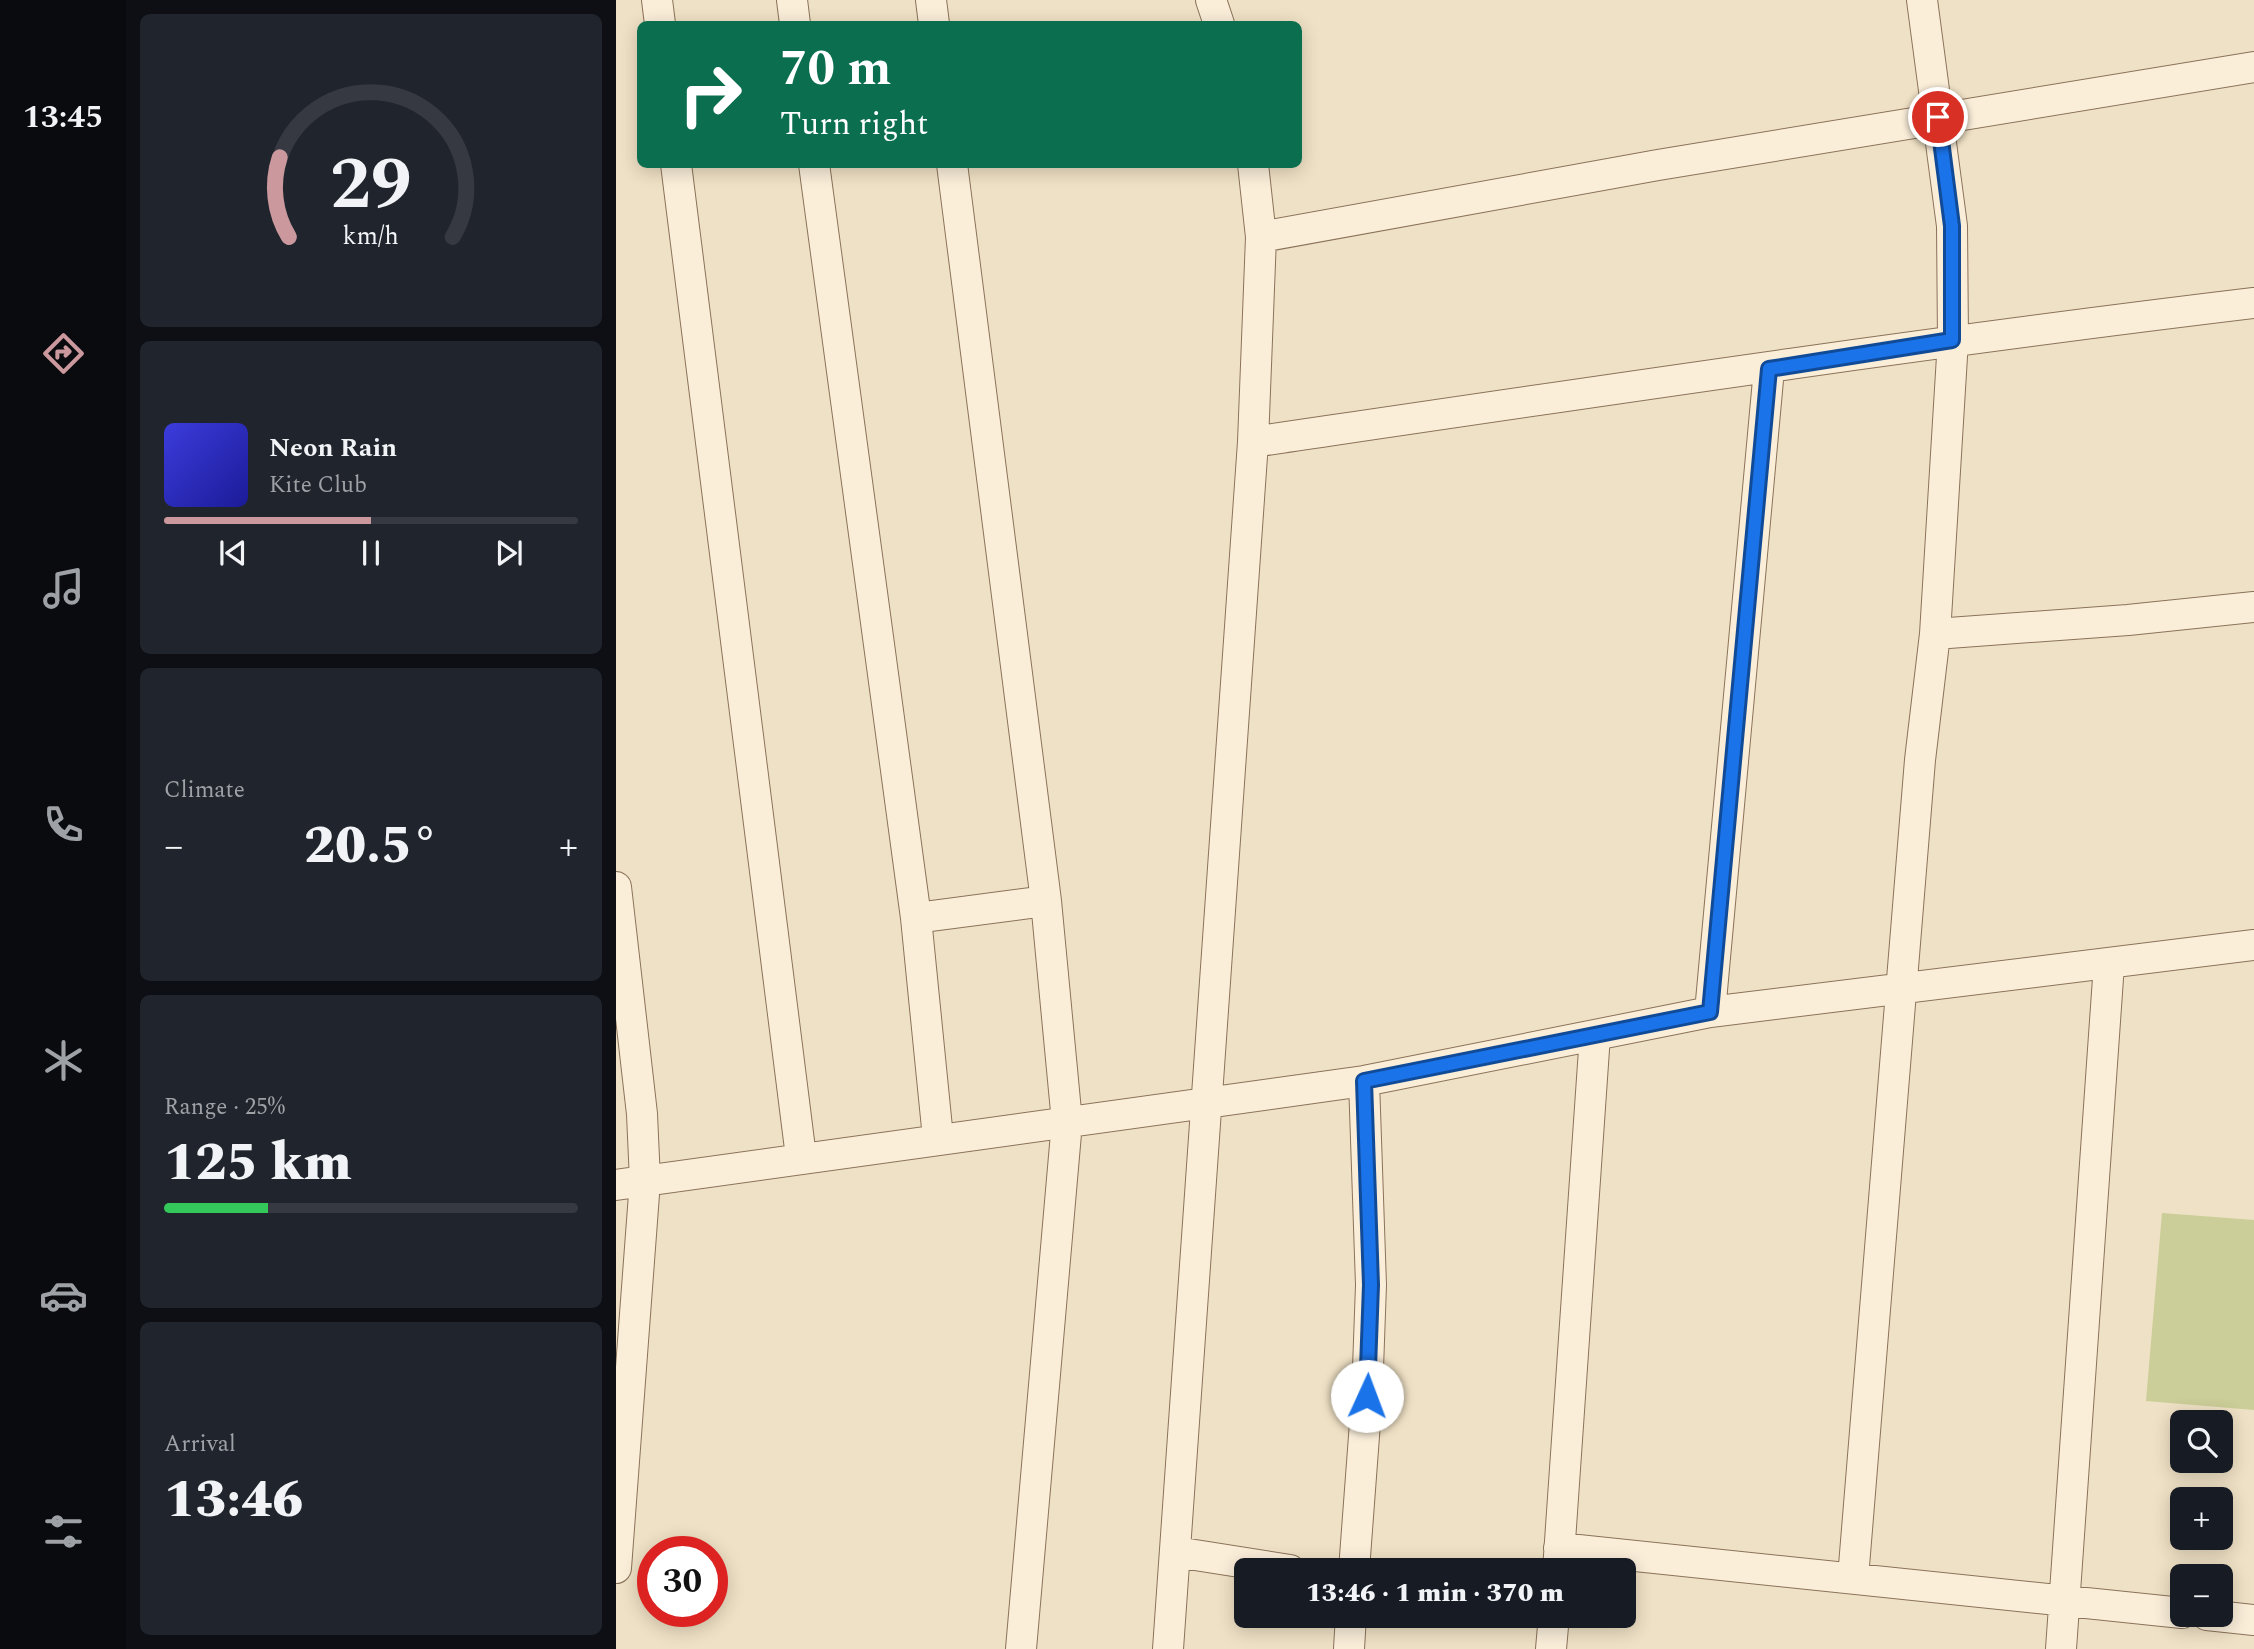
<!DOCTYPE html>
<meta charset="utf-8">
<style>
:root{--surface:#171b24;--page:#20242c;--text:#f1f3f6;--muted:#9ea1a6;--line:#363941;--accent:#cb989d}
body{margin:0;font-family:Spectral,serif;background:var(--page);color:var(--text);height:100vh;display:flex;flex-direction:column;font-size:26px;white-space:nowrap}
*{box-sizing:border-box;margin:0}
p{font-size:23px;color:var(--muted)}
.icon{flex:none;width:38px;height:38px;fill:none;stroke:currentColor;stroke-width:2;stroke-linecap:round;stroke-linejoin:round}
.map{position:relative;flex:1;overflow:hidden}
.panel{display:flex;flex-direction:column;gap:14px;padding:14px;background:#0d0f14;width:490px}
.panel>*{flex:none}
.top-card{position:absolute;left:21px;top:21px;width:665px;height:147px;border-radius:10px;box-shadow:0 4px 18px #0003;background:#0b6e4f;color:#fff;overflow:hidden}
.controls{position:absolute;left:1554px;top:1410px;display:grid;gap:14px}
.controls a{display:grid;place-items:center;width:63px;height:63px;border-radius:10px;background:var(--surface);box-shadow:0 4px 18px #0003;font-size:35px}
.speed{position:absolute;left:21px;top:1536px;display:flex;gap:14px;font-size:35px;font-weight:700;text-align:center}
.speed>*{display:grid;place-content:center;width:91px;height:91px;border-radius:50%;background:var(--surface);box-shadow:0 4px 18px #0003;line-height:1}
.speed .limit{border:10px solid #d22;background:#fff;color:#111}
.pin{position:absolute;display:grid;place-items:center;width:60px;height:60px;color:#fff;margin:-30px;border:4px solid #fff;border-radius:50%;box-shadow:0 2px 7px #0007}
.me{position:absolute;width:77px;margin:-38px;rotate:2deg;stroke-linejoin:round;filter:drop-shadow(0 0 5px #0008)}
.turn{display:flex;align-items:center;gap:24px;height:147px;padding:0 28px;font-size:32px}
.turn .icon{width:91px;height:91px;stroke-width:2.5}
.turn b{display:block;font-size:49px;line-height:60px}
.big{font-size:52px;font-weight:800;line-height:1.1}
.panel .tile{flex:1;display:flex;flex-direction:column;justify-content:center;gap:10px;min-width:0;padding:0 24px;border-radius:10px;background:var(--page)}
.panel .dial{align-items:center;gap:0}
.dial svg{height:182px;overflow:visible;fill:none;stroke:var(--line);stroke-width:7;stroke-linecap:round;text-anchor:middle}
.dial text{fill:var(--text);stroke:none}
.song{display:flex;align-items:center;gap:21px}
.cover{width:84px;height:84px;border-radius:10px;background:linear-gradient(135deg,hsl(240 70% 55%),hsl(240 70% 35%))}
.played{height:7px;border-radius:4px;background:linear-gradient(90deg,var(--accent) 50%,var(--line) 50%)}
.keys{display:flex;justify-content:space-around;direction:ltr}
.heat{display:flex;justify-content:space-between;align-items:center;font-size:38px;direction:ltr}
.charge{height:10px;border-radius:5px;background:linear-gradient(90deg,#34c759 25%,var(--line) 0)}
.trip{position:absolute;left:618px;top:1558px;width:402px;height:70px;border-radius:10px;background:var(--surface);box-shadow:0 4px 18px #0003;font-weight:800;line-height:70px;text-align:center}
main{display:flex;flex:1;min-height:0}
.tabs{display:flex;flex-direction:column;width:126px;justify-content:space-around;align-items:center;background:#090b0e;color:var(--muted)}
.tabs .icon{width:49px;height:49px}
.tabs .on{color:var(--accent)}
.tabs b{font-size:32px;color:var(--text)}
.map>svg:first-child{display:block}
</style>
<main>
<nav class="tabs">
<b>13:45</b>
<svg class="icon on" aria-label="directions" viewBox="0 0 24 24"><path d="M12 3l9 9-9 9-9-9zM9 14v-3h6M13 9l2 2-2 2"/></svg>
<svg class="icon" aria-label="music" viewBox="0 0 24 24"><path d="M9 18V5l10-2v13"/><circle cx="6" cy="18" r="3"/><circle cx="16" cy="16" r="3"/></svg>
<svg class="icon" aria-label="phone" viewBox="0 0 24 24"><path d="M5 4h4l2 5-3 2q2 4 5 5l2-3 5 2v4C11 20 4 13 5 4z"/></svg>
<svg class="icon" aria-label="climate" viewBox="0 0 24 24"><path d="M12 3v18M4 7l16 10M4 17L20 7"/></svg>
<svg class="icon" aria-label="car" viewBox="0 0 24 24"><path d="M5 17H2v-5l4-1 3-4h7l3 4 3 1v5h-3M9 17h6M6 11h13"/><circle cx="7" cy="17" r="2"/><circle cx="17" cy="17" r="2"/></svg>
<svg class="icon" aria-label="filters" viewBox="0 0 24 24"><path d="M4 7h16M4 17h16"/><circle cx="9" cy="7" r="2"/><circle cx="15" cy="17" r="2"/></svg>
</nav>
<section class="panel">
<div class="tile dial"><svg viewBox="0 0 100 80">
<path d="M14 69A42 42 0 1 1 86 69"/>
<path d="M14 69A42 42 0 0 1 10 34" stroke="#cb989d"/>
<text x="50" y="56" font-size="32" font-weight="700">29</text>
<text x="50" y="72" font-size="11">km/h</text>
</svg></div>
<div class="tile">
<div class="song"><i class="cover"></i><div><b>Neon Rain</b><p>Kite Club</p></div></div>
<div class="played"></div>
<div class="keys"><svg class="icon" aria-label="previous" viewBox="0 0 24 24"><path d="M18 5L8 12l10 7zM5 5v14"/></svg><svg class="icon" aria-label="pause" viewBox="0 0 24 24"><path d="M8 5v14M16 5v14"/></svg><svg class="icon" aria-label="next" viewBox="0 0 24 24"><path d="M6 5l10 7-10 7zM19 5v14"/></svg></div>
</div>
<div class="tile"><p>Climate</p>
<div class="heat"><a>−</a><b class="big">20.5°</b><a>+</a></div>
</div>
<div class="tile"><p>Range · 25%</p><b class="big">125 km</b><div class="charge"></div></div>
<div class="tile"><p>Arrival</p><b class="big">13:46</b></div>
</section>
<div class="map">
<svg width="1638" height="1649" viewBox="0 0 1638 1649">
<rect width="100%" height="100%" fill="#efe1c5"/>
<path fill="#cbce98" d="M1546,1213L1638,1220V1410L1530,1401Z"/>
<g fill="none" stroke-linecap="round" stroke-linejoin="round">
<g stroke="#8b725a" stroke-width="32">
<path id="street" d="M41,0L44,24
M176,0L179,24
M315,0L318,24
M595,0L603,24
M60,164L185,1157
M198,164L300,918L322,1138
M336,164L430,901L451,1122L405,1649
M645,237L1042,165L1638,67
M637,442C970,393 1304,343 1638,303
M1319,634L1512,620L1638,607
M0,887L26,1114L29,1181L0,1568
M300,918L430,901
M1094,1012L1153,369
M0,1185L748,1081L1094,1012L1638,945
M943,1548L1566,1613
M560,1552L674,1570
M738,1570L751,1396L755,1285L748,1081
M942,1570L979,1035
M1237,1578L1304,760L1319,634L1337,340L1336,226L1306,0
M1591,1615L1638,1620
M552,1649L637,442L645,237L637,164
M733,1649L735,1615
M935,1649L938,1615
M1445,1649L1493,964"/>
</g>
<use href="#street" stroke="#faeed9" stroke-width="30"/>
</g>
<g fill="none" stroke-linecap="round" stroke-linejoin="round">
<g stroke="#114b97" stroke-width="18">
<path id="route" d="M751,1396L755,1285L748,1081L1094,1012L1153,369L1336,340V226L1322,117"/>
</g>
<use href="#route" stroke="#1a73e8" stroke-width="12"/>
</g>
</svg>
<div class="controls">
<a><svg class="icon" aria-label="search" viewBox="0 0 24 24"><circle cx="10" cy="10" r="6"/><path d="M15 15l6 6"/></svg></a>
<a>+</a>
<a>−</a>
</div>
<div class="speed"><div class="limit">30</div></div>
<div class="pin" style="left:1322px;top:117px;background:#d93025"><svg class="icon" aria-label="arrive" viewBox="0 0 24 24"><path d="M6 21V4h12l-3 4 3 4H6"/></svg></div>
<svg class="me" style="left:751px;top:1396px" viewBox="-20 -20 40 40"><circle r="19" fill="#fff"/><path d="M0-13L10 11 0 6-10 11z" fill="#1a73e8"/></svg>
<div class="trip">13:46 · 1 min · 370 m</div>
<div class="top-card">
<div class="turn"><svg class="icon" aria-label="right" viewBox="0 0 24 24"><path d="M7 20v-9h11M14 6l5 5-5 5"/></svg><div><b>70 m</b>Turn right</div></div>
</div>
</div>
</main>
